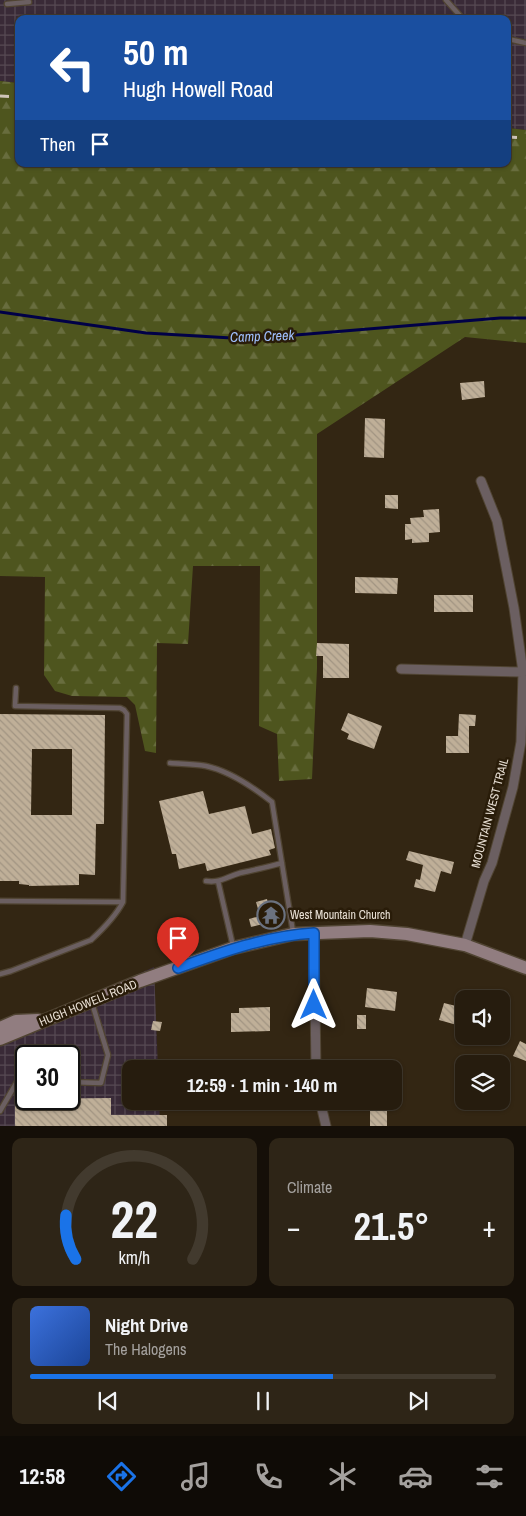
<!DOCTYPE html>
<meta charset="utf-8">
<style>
:root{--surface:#261c0e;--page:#2e2517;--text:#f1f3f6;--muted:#a4a19e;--line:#423a2e;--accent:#1a73e8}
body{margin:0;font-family:"Archivo Narrow",sans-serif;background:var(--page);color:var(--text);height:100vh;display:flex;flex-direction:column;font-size:19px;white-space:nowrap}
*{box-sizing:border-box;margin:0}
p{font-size:16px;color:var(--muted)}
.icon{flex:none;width:28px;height:28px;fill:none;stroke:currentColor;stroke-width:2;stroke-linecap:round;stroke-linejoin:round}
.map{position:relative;height:1126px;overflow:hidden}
.drawer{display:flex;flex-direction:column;gap:12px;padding:12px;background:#150f08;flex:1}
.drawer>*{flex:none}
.hud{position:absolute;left:15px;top:15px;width:496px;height:152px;border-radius:10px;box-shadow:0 1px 4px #0004,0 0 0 1px var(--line);background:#1a4fa0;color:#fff;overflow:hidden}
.buttons{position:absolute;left:455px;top:990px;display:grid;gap:10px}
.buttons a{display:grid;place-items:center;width:55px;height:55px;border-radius:10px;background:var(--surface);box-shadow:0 1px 4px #0004,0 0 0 1px var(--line);font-size:25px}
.speed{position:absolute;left:15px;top:1045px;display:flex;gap:10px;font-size:25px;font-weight:700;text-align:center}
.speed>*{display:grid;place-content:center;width:65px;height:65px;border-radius:50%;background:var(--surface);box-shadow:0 1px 4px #0004,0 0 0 1px var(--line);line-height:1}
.speed .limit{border:2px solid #111;border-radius:8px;background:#fff;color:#111}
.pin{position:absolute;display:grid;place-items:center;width:42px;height:42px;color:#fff;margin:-51px -21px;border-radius:50% 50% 50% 0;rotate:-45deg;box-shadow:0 0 5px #0007}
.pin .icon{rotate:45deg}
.me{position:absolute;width:55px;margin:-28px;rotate:0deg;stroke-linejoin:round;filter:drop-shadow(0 0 4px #0008)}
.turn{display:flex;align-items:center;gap:18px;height:105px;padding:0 25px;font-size:22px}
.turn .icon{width:65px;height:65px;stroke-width:2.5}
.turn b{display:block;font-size:35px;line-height:42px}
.then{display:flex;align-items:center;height:48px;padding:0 25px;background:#0003;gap:10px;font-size:19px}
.big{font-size:38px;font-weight:700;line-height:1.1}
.drawer .card{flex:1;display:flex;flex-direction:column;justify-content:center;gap:8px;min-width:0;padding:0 18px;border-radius:10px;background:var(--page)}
.drawer .dial{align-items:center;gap:0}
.dial svg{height:130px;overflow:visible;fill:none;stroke:var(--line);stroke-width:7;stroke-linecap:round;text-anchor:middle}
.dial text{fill:var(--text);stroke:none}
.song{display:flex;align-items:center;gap:15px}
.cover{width:60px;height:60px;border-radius:8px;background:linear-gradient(135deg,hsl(220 70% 55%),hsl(220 70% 35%))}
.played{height:5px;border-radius:2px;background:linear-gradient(90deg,var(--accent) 65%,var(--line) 65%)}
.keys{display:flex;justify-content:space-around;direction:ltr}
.heat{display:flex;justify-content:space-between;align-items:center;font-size:28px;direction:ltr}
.drawer .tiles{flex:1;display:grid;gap:12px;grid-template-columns:1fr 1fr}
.card:last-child{grid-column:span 2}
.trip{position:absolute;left:122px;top:1060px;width:280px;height:50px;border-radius:10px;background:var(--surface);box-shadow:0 1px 4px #0004,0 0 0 1px var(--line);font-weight:700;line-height:50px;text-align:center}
.tabs{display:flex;height:80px;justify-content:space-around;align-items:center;background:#0f0b06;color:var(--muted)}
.tabs .icon{width:35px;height:35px}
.tabs .on{color:var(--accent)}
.tabs b{font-size:22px;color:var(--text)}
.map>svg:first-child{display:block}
</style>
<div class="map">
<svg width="526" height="1126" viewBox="0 0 526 1126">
<defs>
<pattern id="industrial-grid" width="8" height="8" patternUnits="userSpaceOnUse" patternTransform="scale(1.25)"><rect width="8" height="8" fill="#392a37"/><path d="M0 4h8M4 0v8" fill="none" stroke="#564953"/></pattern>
<pattern id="forest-firs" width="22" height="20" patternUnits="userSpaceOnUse" patternTransform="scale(1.25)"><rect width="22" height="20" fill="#4e551e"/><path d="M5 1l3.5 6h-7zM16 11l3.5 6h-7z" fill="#686d3e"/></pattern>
<pattern id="building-back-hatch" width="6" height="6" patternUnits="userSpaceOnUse" patternTransform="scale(1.25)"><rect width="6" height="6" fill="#bfaf98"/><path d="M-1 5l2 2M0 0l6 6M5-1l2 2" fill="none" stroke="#a19482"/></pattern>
</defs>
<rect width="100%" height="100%" fill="#332613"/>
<path fill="url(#industrial-grid)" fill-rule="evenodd" d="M0,0H526V130L508,128V19H19V83L0,81Z
M154,967L158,1069H131V1101H159L160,1126H0V1030L30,1022ZM26,1056H69V1099H26Z"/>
<path fill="url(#forest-firs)" d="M0,81L19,83V164H508V128L526,130V343L465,337L317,434V668L312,779L279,781L277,734L259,726L260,566H193L188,644L157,643L156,753L145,751L135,705L127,697L72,696L55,691L44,675L45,577L0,576Z"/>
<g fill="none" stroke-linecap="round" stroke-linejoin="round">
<path stroke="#000047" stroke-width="3" d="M0,312L146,333L249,339L500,318H526"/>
</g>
<path fill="url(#building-back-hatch)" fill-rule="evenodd" d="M484,381L485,397L462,400L460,383Z
M365,418L385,419L384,458L364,457Z
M385,495H398V509L385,508Z
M439,509L440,532L429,533V542L412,543V539L405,540V524H411L410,518L424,517L423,510Z
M355,577L398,578L397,594L355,593Z
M434,595H473V612H434Z
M317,643L349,644V678H323V656H316Z
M348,713L382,726L374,749L347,739L349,734L341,730Z
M0,714L105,715L104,824H96L95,875L79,874V885L29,886V885L19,884V881H0ZM32,749H72V815H31Z
M459,714L476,715L475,726H469V753H446V736H458Z
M203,791L209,814L245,806L252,834L271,829L275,848L269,850L271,855L207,871L205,863L179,869L176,854H172L159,801Z
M409,851L454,862L451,874L441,871L435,892L414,887L416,879L420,880L423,865L406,860Z
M267,899L270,913L281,911L283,919L251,927L249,919L260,916L256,902Z
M367,988L397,992L395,1011L365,1007Z
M444,1003L464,1008V1027L439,1020Z
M270,1007V1031L231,1032V1013H239V1008Z
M357,1015H366V1029H357Z
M153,1021L162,1022L160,1031L151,1030Z
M520,1041L526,1044V1061L513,1056Z
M111,1098V1115H167V1126H15V1099Z
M370,1101H387V1126H370Z"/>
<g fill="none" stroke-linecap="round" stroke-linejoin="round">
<g stroke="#504432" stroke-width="7">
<path id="service" d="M446,0L463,19
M7,4L29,2
M508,39L526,43
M170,763C182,764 194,764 206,766C229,771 253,787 272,802L293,932
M206,881C221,883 226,877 240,873C254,870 268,867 282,863
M218,881L233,946
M0,901L123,902
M0,974L11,971L91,940C103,929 115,917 123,902L127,714L124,710L120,708L15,706L16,688
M69,1082L101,1083L108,1055L92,1003
M0,1111L18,1080H26"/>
</g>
<g stroke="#504432" stroke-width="11">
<path id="minor" d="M401,669L523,672
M314,933L316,1069
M465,945L484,881L492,863L513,787L521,742L523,672L514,608L497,521L481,481
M320,1101L326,1126"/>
</g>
<g stroke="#504432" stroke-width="15">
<path id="secondary" d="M0,1028L16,1021L38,1020
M0,1039L140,981L233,948L293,934L370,931L407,934L465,945L526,968"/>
</g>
<use href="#service" stroke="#6b5f61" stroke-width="4.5"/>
<use href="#minor" stroke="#6b5f61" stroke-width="9"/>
<use href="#secondary" stroke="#917d80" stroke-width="12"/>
<path stroke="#cfc5b9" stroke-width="3" stroke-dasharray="9 9" stroke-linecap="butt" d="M0,96L19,97
M508,137L526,138"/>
</g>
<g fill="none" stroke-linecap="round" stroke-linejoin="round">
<g stroke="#114b97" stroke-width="12">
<path id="route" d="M178,968C222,952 266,936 314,933V1005"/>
</g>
<use href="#route" stroke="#1a73e8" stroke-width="9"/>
</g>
<defs>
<g id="temple-ring" transform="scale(1.4375)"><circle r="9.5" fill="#291c09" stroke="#6b7280" stroke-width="1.5"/><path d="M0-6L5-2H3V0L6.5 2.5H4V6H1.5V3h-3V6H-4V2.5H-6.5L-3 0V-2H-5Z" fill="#6b7280"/></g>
</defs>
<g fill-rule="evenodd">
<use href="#temple-ring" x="271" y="915"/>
</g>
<g text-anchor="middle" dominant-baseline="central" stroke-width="5" stroke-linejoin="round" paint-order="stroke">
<g font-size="12" fill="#eae1d6" stroke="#291c09">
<text transform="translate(490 813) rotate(-75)">MOUNTAIN WEST TRAIL</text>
<text transform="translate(88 1003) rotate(-22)">HUGH HOWELL ROAD</text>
</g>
<g font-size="12" fill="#eae1d6" stroke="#291c09" text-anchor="start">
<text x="290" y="915">West Mountain Church</text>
</g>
<g font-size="14" font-style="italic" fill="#a0c0fe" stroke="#291c09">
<text transform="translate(262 336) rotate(-2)">Camp Creek</text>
</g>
</g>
</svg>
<div class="buttons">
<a><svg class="icon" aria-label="sound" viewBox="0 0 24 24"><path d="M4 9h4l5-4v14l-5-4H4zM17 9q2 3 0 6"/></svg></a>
<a><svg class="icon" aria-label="layers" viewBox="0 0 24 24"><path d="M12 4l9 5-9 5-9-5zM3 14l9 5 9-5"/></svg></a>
</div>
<div class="speed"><div class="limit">30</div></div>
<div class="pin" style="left:178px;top:968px;background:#d93025"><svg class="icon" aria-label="arrive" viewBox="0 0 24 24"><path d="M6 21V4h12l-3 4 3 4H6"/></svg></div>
<svg class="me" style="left:314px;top:1005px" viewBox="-20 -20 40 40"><path d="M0-17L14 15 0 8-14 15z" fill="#1a73e8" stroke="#fff" stroke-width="4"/></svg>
<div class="trip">12:59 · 1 min · 140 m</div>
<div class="hud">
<div class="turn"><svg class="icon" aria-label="left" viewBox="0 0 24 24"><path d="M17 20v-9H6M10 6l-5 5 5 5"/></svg><div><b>50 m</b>Hugh Howell Road</div></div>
<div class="then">Then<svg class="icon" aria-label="arrive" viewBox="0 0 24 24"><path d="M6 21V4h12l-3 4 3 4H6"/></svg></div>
</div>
</div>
<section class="drawer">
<div class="tiles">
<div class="card dial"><svg viewBox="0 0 100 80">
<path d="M14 69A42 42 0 1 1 86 69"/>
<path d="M14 69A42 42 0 0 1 8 42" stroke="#1a73e8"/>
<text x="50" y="56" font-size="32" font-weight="700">22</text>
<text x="50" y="72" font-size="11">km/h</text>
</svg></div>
<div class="card"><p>Climate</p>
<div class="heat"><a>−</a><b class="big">21.5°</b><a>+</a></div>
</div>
<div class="card">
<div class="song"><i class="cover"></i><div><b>Night Drive</b><p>The Halogens</p></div></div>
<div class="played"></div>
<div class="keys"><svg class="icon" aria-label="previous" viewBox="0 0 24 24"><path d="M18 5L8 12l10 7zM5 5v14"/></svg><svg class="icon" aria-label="pause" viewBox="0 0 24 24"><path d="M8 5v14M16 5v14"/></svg><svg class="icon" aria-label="next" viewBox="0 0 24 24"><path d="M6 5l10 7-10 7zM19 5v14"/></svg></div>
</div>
</div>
</section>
<nav class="tabs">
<b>12:58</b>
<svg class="icon on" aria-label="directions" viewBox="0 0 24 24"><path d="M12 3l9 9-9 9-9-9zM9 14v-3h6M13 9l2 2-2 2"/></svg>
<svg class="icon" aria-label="music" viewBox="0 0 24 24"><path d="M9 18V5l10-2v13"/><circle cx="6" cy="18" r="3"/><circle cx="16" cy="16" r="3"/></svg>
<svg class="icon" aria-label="phone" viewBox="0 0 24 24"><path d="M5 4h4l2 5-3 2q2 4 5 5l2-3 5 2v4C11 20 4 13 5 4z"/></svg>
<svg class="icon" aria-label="climate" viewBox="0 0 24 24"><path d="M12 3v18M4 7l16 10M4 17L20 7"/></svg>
<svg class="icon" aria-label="car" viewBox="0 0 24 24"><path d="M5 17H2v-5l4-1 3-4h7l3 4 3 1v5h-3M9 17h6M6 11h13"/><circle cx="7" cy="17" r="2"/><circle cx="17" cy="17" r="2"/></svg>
<svg class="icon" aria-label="filters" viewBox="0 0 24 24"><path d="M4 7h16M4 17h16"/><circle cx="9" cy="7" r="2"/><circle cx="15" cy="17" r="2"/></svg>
</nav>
